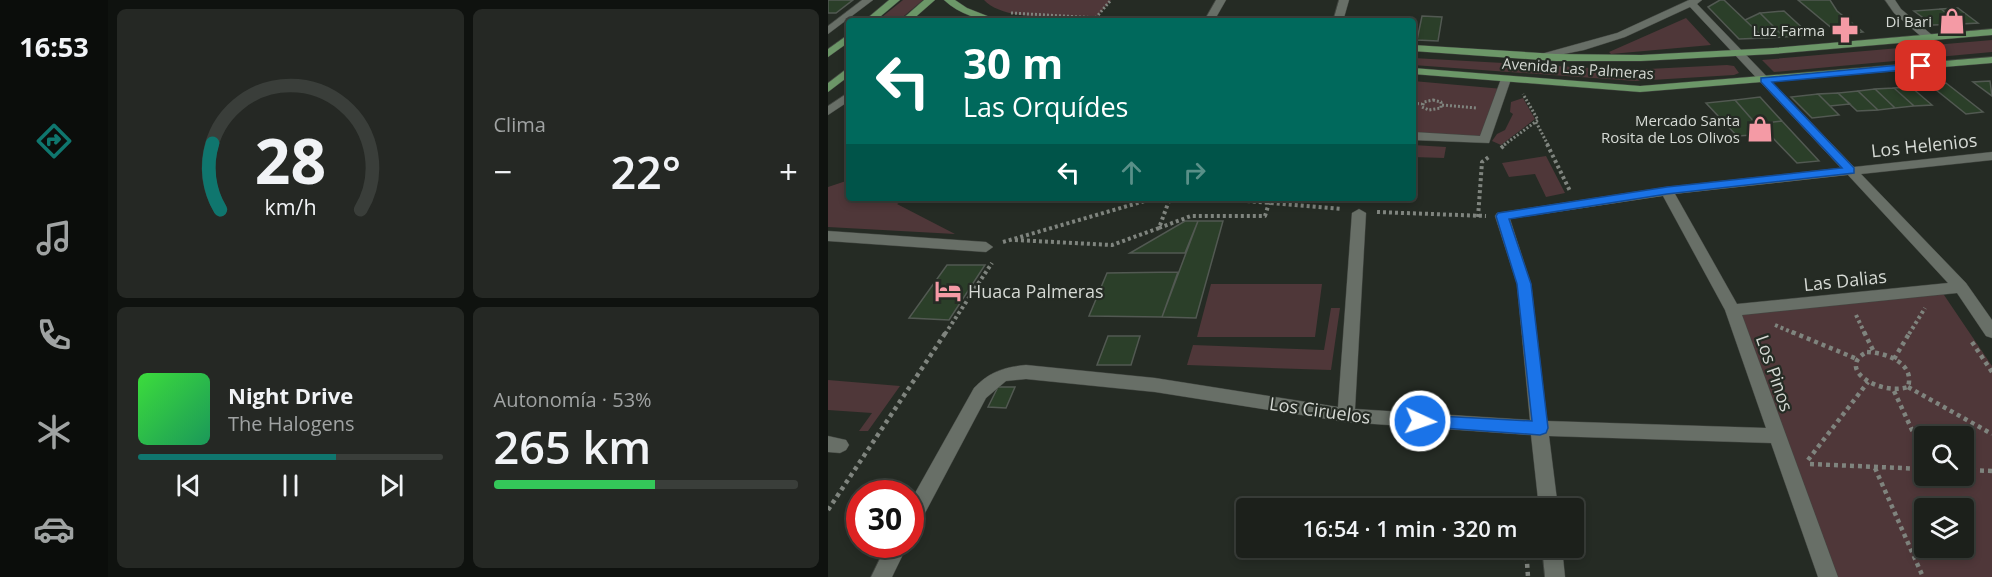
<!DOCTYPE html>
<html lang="es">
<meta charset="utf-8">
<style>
:root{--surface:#1c201b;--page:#252824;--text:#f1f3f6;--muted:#a0a3a3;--line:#3a3e3a;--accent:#0f766e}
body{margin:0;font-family:"Open Sans",sans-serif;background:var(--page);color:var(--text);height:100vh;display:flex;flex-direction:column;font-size:22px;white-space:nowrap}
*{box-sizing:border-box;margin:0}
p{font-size:20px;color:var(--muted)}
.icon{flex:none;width:33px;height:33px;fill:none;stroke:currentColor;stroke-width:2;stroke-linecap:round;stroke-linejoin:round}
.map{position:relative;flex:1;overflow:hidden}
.drawer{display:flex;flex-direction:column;gap:9px;padding:9px;background:#0f120f;width:720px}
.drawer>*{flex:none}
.guide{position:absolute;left:18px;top:18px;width:570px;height:183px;border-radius:6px;box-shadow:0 3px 9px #0003,0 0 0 2px var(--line);background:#00695c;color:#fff;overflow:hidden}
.tools{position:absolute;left:1086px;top:426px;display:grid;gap:12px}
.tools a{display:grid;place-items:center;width:60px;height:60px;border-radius:6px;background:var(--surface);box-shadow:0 3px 9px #0003,0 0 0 2px var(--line);font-size:30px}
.speed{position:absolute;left:18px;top:480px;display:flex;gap:12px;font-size:30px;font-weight:700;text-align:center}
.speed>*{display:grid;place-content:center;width:78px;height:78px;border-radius:50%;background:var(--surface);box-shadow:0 3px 9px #0003,0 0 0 2px var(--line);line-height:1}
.speed .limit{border:9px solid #d22;background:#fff;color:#111}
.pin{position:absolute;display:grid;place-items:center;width:51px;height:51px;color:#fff;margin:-26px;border-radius:12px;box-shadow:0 3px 9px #0006}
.me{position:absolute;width:66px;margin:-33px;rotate:93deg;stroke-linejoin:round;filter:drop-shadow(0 0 4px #0008)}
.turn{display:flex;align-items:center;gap:21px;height:126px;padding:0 18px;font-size:27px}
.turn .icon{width:78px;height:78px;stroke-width:2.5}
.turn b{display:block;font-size:42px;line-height:51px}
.lanes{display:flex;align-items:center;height:57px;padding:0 18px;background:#0003;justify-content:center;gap:30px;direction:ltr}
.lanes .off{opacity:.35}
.big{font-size:45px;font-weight:600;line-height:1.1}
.drawer .widget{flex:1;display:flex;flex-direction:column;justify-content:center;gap:9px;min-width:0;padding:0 21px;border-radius:9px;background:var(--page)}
.drawer .dial{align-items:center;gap:0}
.dial svg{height:156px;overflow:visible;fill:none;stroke:var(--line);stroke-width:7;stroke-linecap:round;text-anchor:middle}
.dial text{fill:var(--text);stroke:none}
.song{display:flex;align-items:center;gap:18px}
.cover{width:72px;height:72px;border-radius:9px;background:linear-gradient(135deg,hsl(120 70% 55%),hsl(150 70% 35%))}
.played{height:6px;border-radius:3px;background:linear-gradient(90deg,var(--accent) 65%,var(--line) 65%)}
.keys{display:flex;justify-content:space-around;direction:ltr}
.heat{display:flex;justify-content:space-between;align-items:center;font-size:33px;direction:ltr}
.charge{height:9px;border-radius:4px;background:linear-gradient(90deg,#34c759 53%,var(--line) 0)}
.drawer .tiles{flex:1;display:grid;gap:9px;grid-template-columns:repeat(2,1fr)}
.trip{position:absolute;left:408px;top:498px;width:348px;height:60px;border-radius:6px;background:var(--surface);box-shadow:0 3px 9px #0003,0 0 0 2px var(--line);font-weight:600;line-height:60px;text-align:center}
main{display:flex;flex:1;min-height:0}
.menu{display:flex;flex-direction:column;width:108px;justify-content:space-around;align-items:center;background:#0b0d0b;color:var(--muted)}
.menu .icon{width:42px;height:42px}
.menu .current{color:var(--accent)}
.menu b{font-size:27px;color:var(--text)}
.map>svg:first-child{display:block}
</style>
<main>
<nav class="menu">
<b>16:53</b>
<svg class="icon current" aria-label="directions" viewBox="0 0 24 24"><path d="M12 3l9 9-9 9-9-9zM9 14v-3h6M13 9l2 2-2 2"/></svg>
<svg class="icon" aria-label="music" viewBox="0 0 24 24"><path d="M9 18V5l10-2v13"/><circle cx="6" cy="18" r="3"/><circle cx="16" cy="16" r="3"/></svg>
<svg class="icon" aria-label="phone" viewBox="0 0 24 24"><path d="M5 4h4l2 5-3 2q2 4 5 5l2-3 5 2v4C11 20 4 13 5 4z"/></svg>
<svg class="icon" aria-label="climate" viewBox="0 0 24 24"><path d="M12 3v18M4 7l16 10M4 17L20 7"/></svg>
<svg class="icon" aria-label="car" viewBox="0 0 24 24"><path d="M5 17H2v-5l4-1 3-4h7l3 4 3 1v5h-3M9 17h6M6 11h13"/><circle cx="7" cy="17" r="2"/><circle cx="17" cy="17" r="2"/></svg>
</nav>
<section class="drawer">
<div class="tiles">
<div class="widget dial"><svg viewBox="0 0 100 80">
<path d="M14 69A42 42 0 1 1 86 69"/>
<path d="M14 69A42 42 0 0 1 10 35" stroke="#0f766e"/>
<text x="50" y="56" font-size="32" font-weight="700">28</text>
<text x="50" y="72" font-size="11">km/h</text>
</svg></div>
<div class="widget"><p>Clima</p>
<div class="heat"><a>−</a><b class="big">22°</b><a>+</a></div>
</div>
<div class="widget">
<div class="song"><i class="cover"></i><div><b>Night Drive</b><p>The Halogens</p></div></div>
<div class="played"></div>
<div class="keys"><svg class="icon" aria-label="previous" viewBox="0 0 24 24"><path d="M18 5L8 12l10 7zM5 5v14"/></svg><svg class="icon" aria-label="pause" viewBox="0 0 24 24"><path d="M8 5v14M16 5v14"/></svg><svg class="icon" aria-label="next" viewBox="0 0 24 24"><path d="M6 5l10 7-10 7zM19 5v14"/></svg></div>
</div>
<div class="widget"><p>Autonomía · 53%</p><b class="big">265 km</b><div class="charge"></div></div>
</div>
</section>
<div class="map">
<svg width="1164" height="577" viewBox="0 0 1164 577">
<rect width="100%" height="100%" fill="#252b24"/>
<path fill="#4f3739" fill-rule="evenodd" d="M75,0H95L70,21H49Z
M156,0H283L268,18C239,17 176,22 156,0Z
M858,18L883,45L783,54L781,52Z
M1164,40V52L946,72L934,60Z
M585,58L801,70L899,65L906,66L911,73L906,75L807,81L585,65Z
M585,81L675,89L657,140L585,136Z
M695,98L707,119L673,145L664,141L669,134L677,130L685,114L682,112L683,102Z
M585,145L618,147L616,158L585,157Z
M718,156L737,193L718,197L707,174L681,177L674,163Z
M21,180V198H80L69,204L127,234L0,227V187Z
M383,284H494L487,337H369Z
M1114,292L1164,366V577H1009L913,314ZM1096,436H1136V476H1096ZM1096,508H1136V548H1096Z
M503,308H512L503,370L359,365L365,345L496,350Z
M0,380L72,386L40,431H31L44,413L0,410Z"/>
<path fill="#2b3f29" stroke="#525952" stroke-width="1.5" d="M0,0H25L8,13H0Z
M892,0H896L936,38L911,39L880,7Z
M970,0H1002L1009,11L1035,32L1012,35Z
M1130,8L1150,23L1132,24L1113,9Z
M1113,9L1132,24L1105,25L1086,11Z
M956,11L982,35L956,37L932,13Z
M932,13L956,37L936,38L917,20Z
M594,16L614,17L610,41L589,40Z
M1162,81L1164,96L1145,82Z
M1118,83L1155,112L1138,114L1102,85Z
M1083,87L1104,105L1086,106L1066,88Z
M1066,88L1086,106L1067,108L1047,89Z
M1047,89L1067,108L1050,110L1030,91Z
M1030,91L1050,110L1029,111L1010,93Z
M1010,93L1022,104L1002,106L990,94Z
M990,94L1011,115L984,118L963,97Z
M932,97L954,121L928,124L907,100Z
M907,100L928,124L954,121L991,161L969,163L941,134L909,136L878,103Z
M357,221H370L357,253H302Z
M370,221H395L368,318L334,317Z
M119,265H157L121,320L81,318Z
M350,272L334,317L261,316L279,273Z
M280,336H312L303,365H269Z
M170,387H187L178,408L160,407Z"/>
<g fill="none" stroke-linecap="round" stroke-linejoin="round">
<g stroke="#424641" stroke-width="1">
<path id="minor" d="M34,0H45L0,34V26Z
M388,0H398L386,21H376Z
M511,0H521L515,21H505Z
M861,0H874L869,4L1026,167L1164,152V160L1033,174L1138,283L1164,320V338L1158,336L1129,293L914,315L1010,577H990L943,443L721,436L730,508H711L703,435L518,422L327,392L198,379L178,381L158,398L89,528L82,531V502L146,388C161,372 176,367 198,365L327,378L510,407L524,213L531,209L538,213L527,409L702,420L689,284L667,216L669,213L839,187L1013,168L862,7L797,37L756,50L711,59L706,56L789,33ZM1020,175L1120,283L909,304L847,194ZM835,196L897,310L938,428L719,421L703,284L682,219Z
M1057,0H1067L1073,9L1104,35V39H1096L1066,13Z
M678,76L683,79L661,143L585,140V132L652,136L673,79Z
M21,92V101L0,115V106Z
M0,231L158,242L165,247L158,252L0,241Z
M0,436L18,440L21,445L18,450L12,453L0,452Z
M59,544H80L64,577H43Z
M714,548H734L737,577H717Z"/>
</g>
<g stroke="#424641" stroke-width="1">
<path id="major" d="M61,0H72L47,21H36Z
M96,0H107L83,21H72Z
M116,0H127L139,8L172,21C152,21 131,14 116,0Z
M1164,29V35L945,54L813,61H728L585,51V45L728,54L813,55L945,48Z
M21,34V42L0,57V49Z
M1164,57V63L812,92L585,74V68L812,86Z
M21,67V76L0,92V83Z"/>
</g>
<path stroke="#7f847e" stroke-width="3" stroke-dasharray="2 2" stroke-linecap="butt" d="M183,13L323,21
M265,21L283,0
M605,100L613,102V108L601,110L594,107L596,102Z
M585,103L594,104
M614,105L649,108
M708,122L720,145
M676,145L710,120L695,94"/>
<path stroke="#7f847e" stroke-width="4" stroke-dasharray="3 3" stroke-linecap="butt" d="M719,144L742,191
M673,148L678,144
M383,198L514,209
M549,212L658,216
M650,217L654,162L662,156
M331,228L363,216H437L441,203
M187,240L284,245L331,228L342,198
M175,242L327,198
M1028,315L1037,334
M947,325L968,334
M117,334L164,263
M1081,334L1097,308"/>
<path stroke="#7f847e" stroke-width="4.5" stroke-dasharray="4 4" stroke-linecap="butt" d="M964,332L1029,359
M1036,332L1046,352
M1144,342L1164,372
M1039,352C1059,353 1087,363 1080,387C1051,396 1007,368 1039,352Z
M1066,359L1082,332
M1080,387L1164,434
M1066,391L1096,456
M980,460L1040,382
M982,464L1096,469
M1047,468L1095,577
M1136,470L1164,471
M0,510L118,332
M698,548L700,577"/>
<use href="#minor" fill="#686f67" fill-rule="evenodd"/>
<use href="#major" fill="#6c9768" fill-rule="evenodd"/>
</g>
<path fill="#1a73e8" stroke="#114b97" stroke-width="1.5" d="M1093,63L1097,64V68L944,82L1026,168V173L839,194L681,219L703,284L720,428L718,433L712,435L587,426L585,421L587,417L592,415L704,421L689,284L668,216L670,213L839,187L1014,168L933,82V78Z"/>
<defs>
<g id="shop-bare" transform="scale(2.07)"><path d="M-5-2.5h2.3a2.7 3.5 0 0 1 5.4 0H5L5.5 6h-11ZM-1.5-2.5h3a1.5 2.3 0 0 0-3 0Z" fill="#f49aa5" stroke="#252b24" stroke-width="2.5" paint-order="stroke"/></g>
<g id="pharmacy-bare" transform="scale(2.07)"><path d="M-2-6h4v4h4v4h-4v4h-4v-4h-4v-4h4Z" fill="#f49aa5" stroke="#252b24" stroke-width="2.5" paint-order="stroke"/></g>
<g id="hotel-bare" transform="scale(2.07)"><path d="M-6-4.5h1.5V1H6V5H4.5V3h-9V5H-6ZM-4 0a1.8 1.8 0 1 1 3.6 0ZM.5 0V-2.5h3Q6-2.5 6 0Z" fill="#f49aa5" stroke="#252b24" stroke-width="2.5" paint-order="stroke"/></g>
</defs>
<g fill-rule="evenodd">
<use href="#shop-bare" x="1124" y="21"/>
<use href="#pharmacy-bare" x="1017" y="30"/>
<use href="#shop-bare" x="932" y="129"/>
<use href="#hotel-bare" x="120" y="291"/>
</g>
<g text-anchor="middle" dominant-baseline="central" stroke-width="4.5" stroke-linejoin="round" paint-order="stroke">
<g font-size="15" fill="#d5d9d4" stroke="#252b24" text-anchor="end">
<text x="1104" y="21">Di Bari</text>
<text x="997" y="30">Luz Farma</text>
<text x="912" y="120">Mercado Santa<tspan x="912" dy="17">Rosita de Los Olivos</tspan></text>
</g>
<g font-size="15" fill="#d5d9d4" stroke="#252b24">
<text transform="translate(750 68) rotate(4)">Avenida Las Palmeras</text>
</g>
<g font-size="18" fill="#d5d9d4" stroke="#252b24">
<text transform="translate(1096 145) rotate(-6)">Los Helenios</text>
<text transform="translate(1017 280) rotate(-6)">Las Dalias</text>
<text transform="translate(947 373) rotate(71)">Los Pinos</text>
<text transform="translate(492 410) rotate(8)">Los Ciruelos</text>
</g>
<g font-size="18" fill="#d5d9d4" stroke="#252b24" text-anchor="start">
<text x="140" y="291">Huaca Palmeras</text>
</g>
</g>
</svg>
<div class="tools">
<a><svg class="icon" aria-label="search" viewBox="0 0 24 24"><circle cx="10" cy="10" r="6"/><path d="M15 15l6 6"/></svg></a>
<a><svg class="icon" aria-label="layers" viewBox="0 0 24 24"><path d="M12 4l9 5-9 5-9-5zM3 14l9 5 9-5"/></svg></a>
</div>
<div class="speed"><div class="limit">30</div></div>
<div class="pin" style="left:1093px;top:66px;background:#d93025"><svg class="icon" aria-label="arrive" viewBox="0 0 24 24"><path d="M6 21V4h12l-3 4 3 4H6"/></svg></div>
<svg class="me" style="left:592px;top:421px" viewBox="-20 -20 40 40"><circle r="17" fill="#1a73e8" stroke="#fff" stroke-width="3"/><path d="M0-11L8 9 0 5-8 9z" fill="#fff"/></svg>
<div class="trip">16:54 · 1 min · 320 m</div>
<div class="guide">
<div class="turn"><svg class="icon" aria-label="left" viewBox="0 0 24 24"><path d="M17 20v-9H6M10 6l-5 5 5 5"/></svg><div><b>30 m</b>Las Orquídes</div></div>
<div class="lanes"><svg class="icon" aria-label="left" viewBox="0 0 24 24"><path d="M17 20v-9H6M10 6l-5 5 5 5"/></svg><svg class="icon off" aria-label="ahead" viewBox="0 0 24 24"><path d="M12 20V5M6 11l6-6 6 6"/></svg><svg class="icon off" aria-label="right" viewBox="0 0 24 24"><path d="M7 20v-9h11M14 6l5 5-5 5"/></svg></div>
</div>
</div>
</main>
